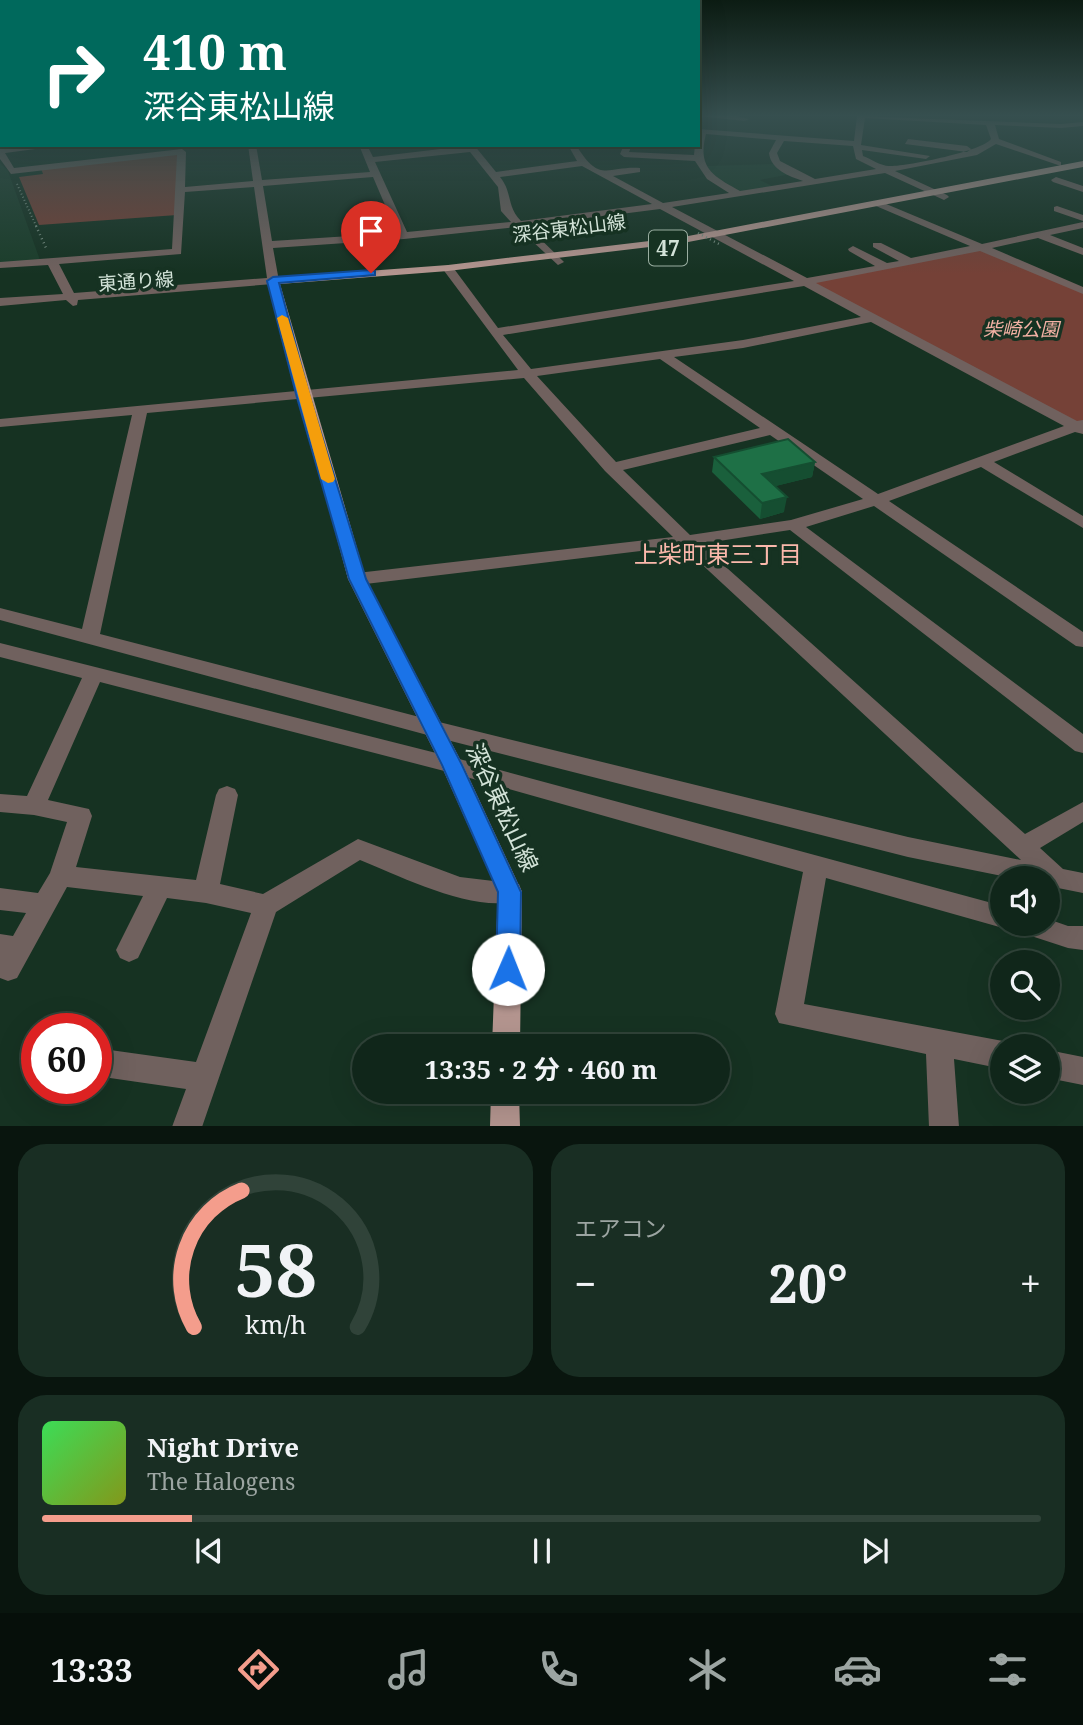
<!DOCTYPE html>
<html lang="ja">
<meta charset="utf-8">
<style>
:root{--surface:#10261a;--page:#192e23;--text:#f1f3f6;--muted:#9ca5a2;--line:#304339;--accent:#f49d8c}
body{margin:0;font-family:"Noto Serif","Noto Sans JP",serif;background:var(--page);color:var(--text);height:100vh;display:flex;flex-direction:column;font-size:26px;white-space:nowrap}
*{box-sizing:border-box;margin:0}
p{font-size:23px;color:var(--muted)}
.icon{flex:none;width:38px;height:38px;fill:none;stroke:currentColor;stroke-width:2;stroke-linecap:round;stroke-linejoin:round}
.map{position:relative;height:1126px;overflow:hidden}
.sheet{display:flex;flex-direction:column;gap:18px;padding:18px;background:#09150e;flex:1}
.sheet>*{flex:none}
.guide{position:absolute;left:0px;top:0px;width:700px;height:147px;box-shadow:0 7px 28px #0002,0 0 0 2px var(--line);background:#00695c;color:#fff;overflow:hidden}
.fabs{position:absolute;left:990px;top:866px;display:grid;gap:14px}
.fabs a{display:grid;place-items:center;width:70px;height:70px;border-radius:50%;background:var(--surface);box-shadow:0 7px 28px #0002,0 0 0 2px var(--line);font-size:35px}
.speed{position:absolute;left:21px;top:1013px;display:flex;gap:14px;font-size:35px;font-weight:700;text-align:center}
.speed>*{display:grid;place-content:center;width:91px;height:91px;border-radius:50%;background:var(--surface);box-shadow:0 7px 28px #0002,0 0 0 2px var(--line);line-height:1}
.speed .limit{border:10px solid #d22;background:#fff;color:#111}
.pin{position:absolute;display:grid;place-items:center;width:60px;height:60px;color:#fff;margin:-72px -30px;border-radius:50% 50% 50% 0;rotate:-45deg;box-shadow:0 0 7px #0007}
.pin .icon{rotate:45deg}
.me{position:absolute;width:77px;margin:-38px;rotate:1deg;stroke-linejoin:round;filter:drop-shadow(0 0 5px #0008)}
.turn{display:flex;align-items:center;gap:24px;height:147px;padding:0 28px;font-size:32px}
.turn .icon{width:91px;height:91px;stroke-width:2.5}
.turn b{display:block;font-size:49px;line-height:60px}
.big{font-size:52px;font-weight:700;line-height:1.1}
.sheet .tile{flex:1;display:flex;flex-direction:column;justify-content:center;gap:10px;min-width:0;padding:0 24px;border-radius:28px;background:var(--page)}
.sheet .dial{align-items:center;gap:0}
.dial svg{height:182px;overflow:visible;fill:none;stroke:var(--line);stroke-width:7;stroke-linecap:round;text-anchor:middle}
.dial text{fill:var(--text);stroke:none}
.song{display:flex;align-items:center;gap:21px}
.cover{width:84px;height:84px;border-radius:10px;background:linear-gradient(135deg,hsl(130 70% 55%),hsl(70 70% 35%))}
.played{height:7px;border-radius:4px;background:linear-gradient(90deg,var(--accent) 15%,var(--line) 15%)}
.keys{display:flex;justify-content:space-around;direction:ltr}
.heat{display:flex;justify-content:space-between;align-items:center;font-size:38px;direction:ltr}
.sheet .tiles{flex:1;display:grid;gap:18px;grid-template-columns:1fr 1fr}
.tile:last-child{grid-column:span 2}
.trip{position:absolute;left:352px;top:1034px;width:378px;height:70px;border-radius:35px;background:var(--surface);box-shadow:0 7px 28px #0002,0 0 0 2px var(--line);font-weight:700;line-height:70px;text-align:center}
.menu{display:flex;height:112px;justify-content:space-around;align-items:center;background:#060f0a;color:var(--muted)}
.menu .icon{width:49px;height:49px}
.menu .current{color:var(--accent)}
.menu b{font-size:32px;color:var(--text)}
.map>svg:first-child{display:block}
</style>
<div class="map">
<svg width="1083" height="1127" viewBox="0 0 1083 1127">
<rect width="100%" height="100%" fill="#163222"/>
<path fill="#1b3d2a" d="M0,163L8,171L40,260L0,263Z
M775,164L791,174L760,180L774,187L740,192L709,172L705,166Z"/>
<path fill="#754137" d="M180,153L177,215L39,225L19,177L43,174L41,168Z
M980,248L1083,291V424L1076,426L806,284Z"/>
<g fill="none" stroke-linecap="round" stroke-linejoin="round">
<path stroke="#778d80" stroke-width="2" stroke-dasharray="1 2.5" stroke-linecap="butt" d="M17,184L37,228"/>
<path stroke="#778d80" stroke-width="2.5" stroke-dasharray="1 3.5" stroke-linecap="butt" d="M36,226L47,250"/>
<path fill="#70615e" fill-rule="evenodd" d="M698,116H736L749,119L745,121Z
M857,116L1061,124L1083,122V126L1061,128L995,125L999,139L1061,162V166L996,144L977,155L895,171L947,195L949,197L944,200L885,173L672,207L807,278L875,266L849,251L848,249L853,246L887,263L899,261L873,247V243H881L911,258L970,246L876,206V202L879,201L982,244L1083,222V228L1050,235L1083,248V255L1038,238L992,248L1083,287V294L980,251L816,283L1077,421L1083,420V434L1075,432L994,462L1083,516V528L981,467L889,501L1083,632V647L1076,646L874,506L806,527L1083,734V753L1075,751L790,530L700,544L1025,834L1083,802V822L1040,848L1063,869L1083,873V893L1048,886V878H1012L908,857L431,736L0,620V608L82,629L132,415L0,427V419L518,370L442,268L448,265L452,266L498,328L794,281L660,209L527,226L562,260L564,262L558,265L517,227L404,239L273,248L279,281L273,284L78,300L77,305L73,306L66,300L0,306V298L63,294L48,265L0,268V262L172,249L177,155L11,174L0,159V148L66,145L5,153L14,168L182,149L186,152L185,187L253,181L248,145H256L262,180L370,172L359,145H367L373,157L474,145L496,172L577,161L568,145H576C600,184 606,166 640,168V172L613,176L663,203L729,193L707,179L695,161L624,157L620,154L624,145H632L629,152L694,155L695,145H698V129L854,141ZM865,118L986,125L991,139C983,151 905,167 889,166C881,166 871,159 863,156L862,150L926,159L930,156L861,145ZM706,134L776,140L769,153C771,170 789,176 803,181L740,191C713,176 697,168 706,134ZM784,141L853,146L856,159L876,169L815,179L780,161L777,153ZM470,152L498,187L501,211L511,222L407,232L375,162ZM582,166L652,204L521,221C506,206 513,193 500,177ZM373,177L397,233L272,241L263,186ZM254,187L267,278L74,293L59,264L181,254L185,192ZM804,286L861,317L743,340L531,369L503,335ZM871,322L1064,426L878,494L674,357L743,348ZM660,359L760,428L616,462L537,376ZM524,378L605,471L673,537L357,573L351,575L348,579L351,583L357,585L682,546L1021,860L908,837L431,720L100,634L147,413ZM770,435L863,499L791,520L690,535L623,470Z
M0,129H2V133H0Z
M908,139L967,146L971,149L967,152L905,144Z
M1056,177L1083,186V192L1053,182L1051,180Z
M1057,206L1083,215V221L1054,211V207Z
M0,643L452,757L1003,906V924H1012L1003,928L826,878L804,1004L1003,1041L1013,1046H1003V1069L954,1059L959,1127H929L926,1054L779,1023L775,1014L803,872L452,773L100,682L48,800L89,809L92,816L76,867L196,880L216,795L219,789L227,786L235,789L238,795L220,884L263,894L358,839L460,877L519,884L522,892L519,900C477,915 400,876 360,860L276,912L202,1127H172L186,1089L110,1078L100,1074L96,1063L100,1054L110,1050L196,1062L251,913L206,903L167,898L138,958L129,962L120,958L116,950L143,896L67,887L17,978L8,981L0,978V934L13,936L26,913L0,910V888L38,893L50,873L67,822L34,815L0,812V794L27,796L82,678L0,657Z
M1048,919L1068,926H1083V950L1068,948L1019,932L1015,924H1048Z
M1048,1050L1083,1057V1085L1048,1078Z"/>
<path fill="#b4958f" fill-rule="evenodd" d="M1083,161V167L683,243L448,271L280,284L366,579L463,765L522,892L520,1046H492L498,892L441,765L348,579L267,281L273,278L448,265L683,237Z
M491,1092H519L520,1127H490Z"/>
<path stroke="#778d80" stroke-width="2.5" stroke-dasharray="1 3.5" stroke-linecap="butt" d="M698,233L719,244"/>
</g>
<path fill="#1a603c" d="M714,457L815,462L812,477L775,486L784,512L760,519L712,472Z"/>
<path fill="#154e31" d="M815,462L812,477L760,490L762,474Z
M787,497L784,512L760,519L762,503Z"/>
<path fill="#1e7046" stroke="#154e31" stroke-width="2" d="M788,439L815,462L762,474L787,497L762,503L714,457Z"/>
<linearGradient id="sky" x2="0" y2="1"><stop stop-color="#0c1c13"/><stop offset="0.42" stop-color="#364f4f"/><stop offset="1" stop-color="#364f4f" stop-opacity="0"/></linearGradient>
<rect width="1083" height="274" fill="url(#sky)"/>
<path fill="#1a73e8" stroke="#114b97" stroke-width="2" d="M371,270L375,271V275L279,283L309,394L366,579L462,765L521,892L520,969L516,977L508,980L499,977L496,969L498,892L442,765L349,579L296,394L267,281L273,277Z"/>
<path fill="#f59e0b" d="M282,315L288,318L335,479L333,482L328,483L321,479L277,318Z"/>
<g text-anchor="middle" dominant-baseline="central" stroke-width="7" stroke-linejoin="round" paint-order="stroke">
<g font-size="19" fill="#d3e3d8" stroke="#163222">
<text transform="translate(569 228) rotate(-7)">深谷東松山線</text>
<text transform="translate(136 281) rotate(-4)">東通り線</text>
</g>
<g font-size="19" font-style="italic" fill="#f4b1a4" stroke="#163222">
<text x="1021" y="329">柴崎公園</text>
</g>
<rect fill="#163222" stroke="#9aaea1" stroke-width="2" x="649" y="230.5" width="38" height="35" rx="5"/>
<g font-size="21" font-weight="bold" fill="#d3e3d8">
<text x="668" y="248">47</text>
</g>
<g font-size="23" fill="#d3e3d8" stroke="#163222">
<text transform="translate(503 807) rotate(65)">深谷東松山線</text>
</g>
<g font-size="24" fill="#fab8ab" stroke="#163222">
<text x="718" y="553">上柴町東三丁目</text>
</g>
</g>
</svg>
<div class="fabs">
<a><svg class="icon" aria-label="sound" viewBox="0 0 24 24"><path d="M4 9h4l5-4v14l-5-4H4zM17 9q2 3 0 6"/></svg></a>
<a><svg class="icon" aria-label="search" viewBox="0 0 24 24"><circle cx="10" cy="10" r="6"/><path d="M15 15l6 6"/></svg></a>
<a><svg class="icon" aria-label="layers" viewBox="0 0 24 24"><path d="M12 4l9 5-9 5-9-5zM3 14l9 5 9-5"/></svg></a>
</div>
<div class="speed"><div class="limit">60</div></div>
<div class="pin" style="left:371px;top:273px;background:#d93025"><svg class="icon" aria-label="arrive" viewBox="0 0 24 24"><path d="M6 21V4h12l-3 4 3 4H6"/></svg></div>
<svg class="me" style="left:508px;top:969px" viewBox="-20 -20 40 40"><circle r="19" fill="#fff"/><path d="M0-13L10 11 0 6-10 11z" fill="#1a73e8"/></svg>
<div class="trip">13:35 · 2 分 · 460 m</div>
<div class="guide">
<div class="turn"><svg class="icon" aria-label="right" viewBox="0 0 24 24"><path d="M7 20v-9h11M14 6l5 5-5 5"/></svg><div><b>410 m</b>深谷東松山線</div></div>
</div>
</div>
<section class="sheet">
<div class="tiles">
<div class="tile dial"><svg viewBox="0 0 100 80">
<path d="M14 69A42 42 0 1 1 86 69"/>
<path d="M14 69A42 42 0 0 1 35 9" stroke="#f49d8c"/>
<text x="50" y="56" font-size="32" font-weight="700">58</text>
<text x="50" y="72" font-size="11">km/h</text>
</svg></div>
<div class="tile"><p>エアコン</p>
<div class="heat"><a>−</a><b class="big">20°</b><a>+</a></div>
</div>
<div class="tile">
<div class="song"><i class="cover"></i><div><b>Night Drive</b><p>The Halogens</p></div></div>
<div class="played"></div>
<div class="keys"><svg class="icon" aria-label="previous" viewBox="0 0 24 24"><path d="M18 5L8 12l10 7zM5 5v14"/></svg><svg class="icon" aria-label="pause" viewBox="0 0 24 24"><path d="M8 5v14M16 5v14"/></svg><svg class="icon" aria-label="next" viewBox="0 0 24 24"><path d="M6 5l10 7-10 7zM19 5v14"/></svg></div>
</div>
</div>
</section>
<nav class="menu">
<b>13:33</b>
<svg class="icon current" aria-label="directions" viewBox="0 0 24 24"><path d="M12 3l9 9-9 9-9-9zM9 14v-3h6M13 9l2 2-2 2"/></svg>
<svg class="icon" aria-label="music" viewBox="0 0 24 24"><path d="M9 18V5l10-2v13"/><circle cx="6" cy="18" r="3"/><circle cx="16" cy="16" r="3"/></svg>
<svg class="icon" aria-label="phone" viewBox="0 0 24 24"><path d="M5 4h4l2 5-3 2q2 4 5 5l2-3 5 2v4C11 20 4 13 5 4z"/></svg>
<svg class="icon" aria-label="climate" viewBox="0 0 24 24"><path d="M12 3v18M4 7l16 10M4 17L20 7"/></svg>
<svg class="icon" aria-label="car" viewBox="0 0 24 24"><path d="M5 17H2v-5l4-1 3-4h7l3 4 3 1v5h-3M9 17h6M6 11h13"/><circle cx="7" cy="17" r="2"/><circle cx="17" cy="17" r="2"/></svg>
<svg class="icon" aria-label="filters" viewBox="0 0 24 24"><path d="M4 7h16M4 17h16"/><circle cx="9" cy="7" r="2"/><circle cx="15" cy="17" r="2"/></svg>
</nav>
